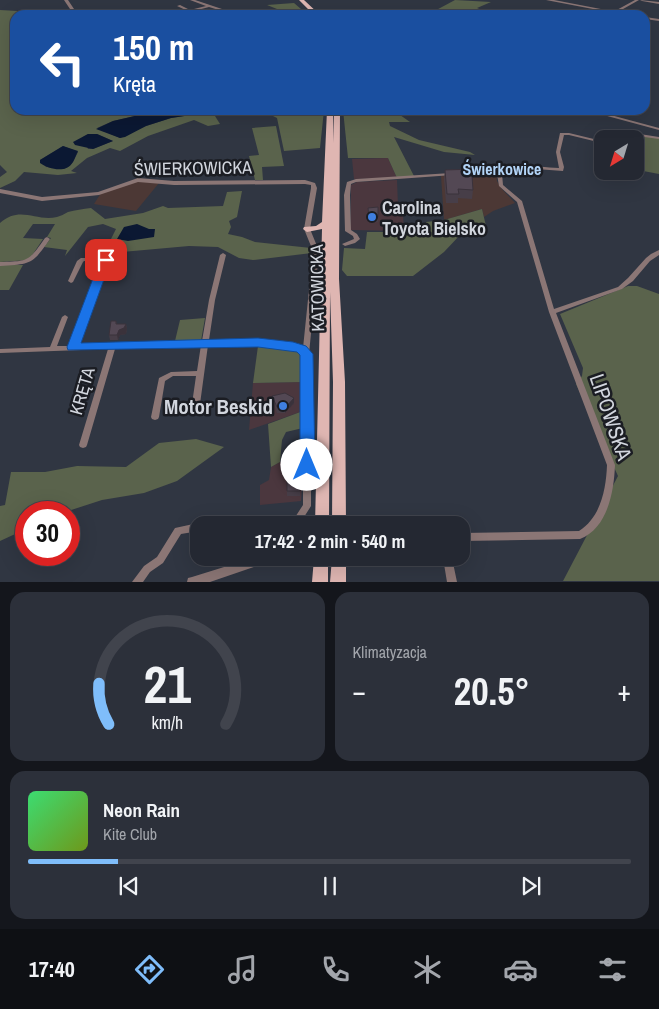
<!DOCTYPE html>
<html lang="pl">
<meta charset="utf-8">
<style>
:root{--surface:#242832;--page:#2c303a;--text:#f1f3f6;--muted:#a3a6ac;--line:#41444d;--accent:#7fbdfa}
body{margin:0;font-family:"Archivo Narrow",sans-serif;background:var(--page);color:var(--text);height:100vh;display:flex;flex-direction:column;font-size:19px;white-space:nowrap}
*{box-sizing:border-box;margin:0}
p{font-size:16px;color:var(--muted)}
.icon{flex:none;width:28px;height:28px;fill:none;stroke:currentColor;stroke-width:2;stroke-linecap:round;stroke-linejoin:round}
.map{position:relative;height:582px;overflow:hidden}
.details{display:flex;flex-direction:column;gap:10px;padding:10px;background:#14161c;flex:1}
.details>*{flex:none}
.hud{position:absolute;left:10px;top:10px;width:640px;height:105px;border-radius:15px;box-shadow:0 5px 20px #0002,0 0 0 1px var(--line);background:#1a4fa0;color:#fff;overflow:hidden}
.needle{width:32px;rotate:218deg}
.fabs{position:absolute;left:594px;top:130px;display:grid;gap:10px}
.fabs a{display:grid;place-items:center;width:50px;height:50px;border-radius:10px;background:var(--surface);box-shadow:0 5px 20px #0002,0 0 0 1px var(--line);font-size:25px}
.speed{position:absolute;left:15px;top:501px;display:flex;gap:10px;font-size:25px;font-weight:700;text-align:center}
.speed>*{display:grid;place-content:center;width:65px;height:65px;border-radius:50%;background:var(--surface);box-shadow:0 5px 20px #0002,0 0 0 1px var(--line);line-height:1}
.speed .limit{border:8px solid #d22;background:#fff;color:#111}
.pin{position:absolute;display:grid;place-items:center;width:42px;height:42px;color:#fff;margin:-21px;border-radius:10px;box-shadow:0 2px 8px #0006}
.me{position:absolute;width:55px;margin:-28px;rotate:0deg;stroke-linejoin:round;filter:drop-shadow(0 0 4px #0008)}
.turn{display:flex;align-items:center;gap:18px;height:105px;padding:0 20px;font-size:22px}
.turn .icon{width:65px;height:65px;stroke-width:2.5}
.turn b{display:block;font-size:35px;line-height:42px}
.big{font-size:38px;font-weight:800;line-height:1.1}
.details .tile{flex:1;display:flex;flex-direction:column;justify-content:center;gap:8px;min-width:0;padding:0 18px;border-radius:15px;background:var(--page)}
.details .dial{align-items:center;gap:0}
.dial svg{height:130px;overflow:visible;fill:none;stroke:var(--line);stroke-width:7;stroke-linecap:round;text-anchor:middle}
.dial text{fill:var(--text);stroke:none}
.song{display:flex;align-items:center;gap:15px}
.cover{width:60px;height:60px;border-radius:8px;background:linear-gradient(135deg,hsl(140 70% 55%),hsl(80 70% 35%))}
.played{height:5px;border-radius:2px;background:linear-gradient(90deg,var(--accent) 15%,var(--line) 15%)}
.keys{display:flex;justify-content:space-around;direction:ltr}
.heat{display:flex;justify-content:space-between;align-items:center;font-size:28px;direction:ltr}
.details .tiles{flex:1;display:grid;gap:10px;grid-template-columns:1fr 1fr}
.tile:last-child{grid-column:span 2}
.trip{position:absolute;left:190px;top:516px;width:280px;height:50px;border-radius:15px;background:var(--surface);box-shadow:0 5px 20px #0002,0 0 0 1px var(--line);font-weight:800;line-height:50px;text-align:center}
.tabs{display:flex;height:80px;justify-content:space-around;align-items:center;background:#0e1014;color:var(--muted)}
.tabs .icon{width:35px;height:35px}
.tabs .on{color:var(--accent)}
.tabs b{font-size:22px;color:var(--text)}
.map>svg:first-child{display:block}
</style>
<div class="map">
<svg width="659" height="582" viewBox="0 0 659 582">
<rect width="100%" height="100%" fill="#303642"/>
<path fill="#4b373e" d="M388,158L397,178L354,179L352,159Z
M397,180L398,206L425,207V214L403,215L404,231L351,230V185L357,182Z
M303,382V411L249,430L253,383Z
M304,459L301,501L260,505V485L269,480L271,467L280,462Z"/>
<path fill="#4c3835" d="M492,173L496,174L497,181L501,188L515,203L493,211L484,217L482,209L444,220L441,176Z
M136,181L159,183L136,211L94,204L101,193Z"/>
<path fill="#5a634c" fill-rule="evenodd" d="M455,0L491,2L477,8L484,11L477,15H427Z
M294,3L308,15H292L267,5Z
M0,10L35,12L37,15H15V110H161L113,121L97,128L120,138L146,126L171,118L197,114L191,110H198L205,113L227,110H324L320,148L284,151L277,118L273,116L283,113L218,114L215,116L220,124L208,126L194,120L148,136L120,151L110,148L87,158L71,171L77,173L58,175L24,172L15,181L0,188V177L7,172L0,165ZM88,134H97L113,141L93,149H88L83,137ZM63,146L78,152L73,162L64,169L46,167L40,160Z
M343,110H393L410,122H389L390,126L419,140L470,152L475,155L444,152L394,137L414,176L397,178L388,158H348Z
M276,126L284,166L262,167L263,180H255L249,156L259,155L252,128Z
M631,134L659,138V174L638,170V150L635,149V139H626Z
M242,191L237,217L229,221L231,227L228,234L242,237L255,242L311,248L312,253L253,260L239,258L218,247L189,246L122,252L107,247L116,229L103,224L88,227L65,256L67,250L44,247L51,238L47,237L55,224H33L23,238L43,239L29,260L0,262V223C20,205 36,222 57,217C61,216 64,214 68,212C75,210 83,209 91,208L105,219L143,213L163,206L168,208L223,206L227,192Z
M482,209L486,226L461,234L444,252L413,276H347L342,270L344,248L365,249L367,232H426V222L444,220Z
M0,265H23L9,290H0Z
M628,286H637L659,294V581H563L618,476L576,384L582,376L583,368L560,314Z
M205,318L201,341H175L180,320Z
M258,346L291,348L303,355V382L253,383Z
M303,411V428L286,432L282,440L280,462L271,467L268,424Z
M196,439L224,447L177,481L144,493L102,500L65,512H26V529L0,541V506L5,505L11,472H45L77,466L126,467L159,443Z"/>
<path fill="#0b1833" d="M161,110H191L198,114L171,118L146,126L125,137L120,138L96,129L113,121Z
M88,134H97L113,141L93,149L75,145L73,142Z
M63,146L78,151C76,155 75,158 73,162C66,174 49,169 40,163V160Z
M137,224L149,229H155L154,237L128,241L117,239L124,227Z"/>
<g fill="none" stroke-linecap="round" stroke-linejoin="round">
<path fill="#8b7675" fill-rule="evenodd" d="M64,0H68L78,15H74Z
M190,0H195L240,15H235L209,7L190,12L177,6L180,5L190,10L206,6Z
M635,0H639L616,13L613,12Z
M640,0L659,2V4L642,1Z
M585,110H592L659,128V130Z
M627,132L659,137V139L630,135L626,139H621Z
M560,133H569L602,141V143L569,135H564L560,152L564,167L563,171L536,169L517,173L502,174L503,185L522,201L554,309L618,287L628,278L646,258L651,254L659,250V255L650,261L633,281L622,289L556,313L615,465C614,491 608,528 580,539L461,541V533L579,531C601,517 606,489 607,465L549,312L517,202L499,186L497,174H466L464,173L466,172L497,171L499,170C510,174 523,168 535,167C543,166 551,168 559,168L556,152Z
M451,173L453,174V175L356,182L351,184L350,195L351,230L357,234L360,239L355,243L345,246L342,244L354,239L353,236L345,231L344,195L347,182L356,179Z
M138,178L174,181L305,180L315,183L317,188L310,229L319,251L309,354L311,372V506L299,525H290L303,505V355C280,339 235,344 208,345L200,404L199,406L196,407L193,406L192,404L196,376H173L165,381L159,417L158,419L155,420L152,419L151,417L159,378L171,372L197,371L201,345L115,349L87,445L86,447L83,448L80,447L79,445L108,349L0,353V349L50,347L62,317L65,315L68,317L57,346H70L102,262L84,261L83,262L73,282L71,283L68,281L77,261L81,258H104L106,253L108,252L111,254L109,260L77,346L202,341L209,300L220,255L223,253L226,255L215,300L209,340C237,339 277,335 303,348L313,251L304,229L311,188V185L305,184L174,185L138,182L99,195L42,201L0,193V189L42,197L98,192Z
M47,237L50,239C32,265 31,264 0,266V262C29,261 28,262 45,238Z
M198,523L201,525H199V531L181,534L163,563L150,572L143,582H132L144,566L157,557L175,528Z
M443,558H452L457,582H447Z"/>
<path fill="#8b7675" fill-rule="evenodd" d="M546,0H554L632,15H624Z
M645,17L659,19V21L645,19Z
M253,558H273L271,561L210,582H187L188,578L192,577Z"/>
<path fill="#dfb6b2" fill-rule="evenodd" d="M299,0H304L320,15H314Z
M327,110H333V143L334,110H340L339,279L345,382L346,525H332L333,382L330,292L329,525H315L322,229L307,232L303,229L304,227L316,226L322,222Z
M314,558H328V582H312Z
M332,558H346V582H330Z"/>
</g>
<path fill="#473e48" d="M475,169L473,178L472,181L473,190L472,199L458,198V203H446L444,179L445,170Z
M378,207V222H368V208Z
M116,321L117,324H126L127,329L126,334L120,335L118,340H110L109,335Z
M272,396L294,398V403L285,413H277L273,401Z
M300,480V496H287V491Z"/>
<path fill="#3a323b" d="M475,169L473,178L470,185L472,176Z
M126,324L127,329L126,334L120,335L118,340L117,335L119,330Z
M294,398V403L285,413V408Z"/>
<path fill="#534854" stroke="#3a323b" d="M475,169L472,176L473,190L458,189L459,194H447L445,170Z
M378,207V217H369L368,208Z
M111,321H116V324H126L124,328L119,330L117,335H109Z
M285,393L294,398L285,408L277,407L272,396Z
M287,480H300V491H287Z"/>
<path fill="#1a73e8" stroke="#114b97" d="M106,257L111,260L81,343L258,338L293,342L306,346L313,354L315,465L313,469L307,471L302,469L300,465V355L297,352L258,347L68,350L67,347L100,260Z"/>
<g fill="#3f7fe0" stroke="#1b1d23" stroke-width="2">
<circle cx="372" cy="217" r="5"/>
<circle cx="283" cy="406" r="5"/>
</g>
<g text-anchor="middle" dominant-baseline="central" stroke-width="5" stroke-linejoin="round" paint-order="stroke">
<g font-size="16" font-weight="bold" fill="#b2d4f7" stroke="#1b1d23">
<text x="502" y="169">Świerkowice</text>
</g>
<g font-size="18" fill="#d2d6de" stroke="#1b1d23">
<text transform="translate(193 168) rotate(-1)">ŚWIERKOWICKA</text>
<text transform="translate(317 288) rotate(-91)">KATOWICKA</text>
<text transform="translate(82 391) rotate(-74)">KRĘTA</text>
</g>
<g font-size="18" font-weight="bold" fill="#d2d6de" stroke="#1b1d23" text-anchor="start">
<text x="382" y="207">Carolina<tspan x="382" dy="21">Toyota Bielsko</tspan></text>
</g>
<g font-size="21" font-weight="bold" fill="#d2d6de" stroke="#1b1d23" text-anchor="end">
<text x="273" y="406">Motor Beskid</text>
</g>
<g font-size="21" fill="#d2d6de" stroke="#1b1d23">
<text transform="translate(611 417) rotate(71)">LIPOWSKA</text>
</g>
</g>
</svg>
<div class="fabs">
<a><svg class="needle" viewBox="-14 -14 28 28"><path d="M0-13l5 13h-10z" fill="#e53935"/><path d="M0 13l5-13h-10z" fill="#a3a6ac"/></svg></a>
</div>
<div class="speed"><div class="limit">30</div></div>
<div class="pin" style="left:106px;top:260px;background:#d93025"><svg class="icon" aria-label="arrive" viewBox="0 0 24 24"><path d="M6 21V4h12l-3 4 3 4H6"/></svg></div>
<svg class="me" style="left:307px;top:465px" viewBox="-20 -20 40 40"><circle r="19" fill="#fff"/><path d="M0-13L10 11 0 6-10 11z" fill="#1a73e8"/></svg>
<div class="trip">17:42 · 2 min · 540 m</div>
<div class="hud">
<div class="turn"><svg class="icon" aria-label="left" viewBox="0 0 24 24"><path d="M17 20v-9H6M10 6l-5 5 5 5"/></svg><div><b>150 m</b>Kręta</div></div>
</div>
</div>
<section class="details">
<div class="tiles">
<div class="tile dial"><svg viewBox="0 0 100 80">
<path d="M14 69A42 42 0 1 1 86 69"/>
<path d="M14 69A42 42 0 0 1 8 44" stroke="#7fbdfa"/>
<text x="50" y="56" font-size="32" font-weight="700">21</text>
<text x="50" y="72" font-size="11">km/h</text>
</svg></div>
<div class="tile"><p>Klimatyzacja</p>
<div class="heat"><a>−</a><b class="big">20.5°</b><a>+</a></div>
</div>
<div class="tile">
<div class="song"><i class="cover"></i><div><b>Neon Rain</b><p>Kite Club</p></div></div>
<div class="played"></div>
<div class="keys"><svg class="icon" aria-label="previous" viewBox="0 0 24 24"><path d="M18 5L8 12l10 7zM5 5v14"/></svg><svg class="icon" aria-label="pause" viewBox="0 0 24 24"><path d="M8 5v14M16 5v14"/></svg><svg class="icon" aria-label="next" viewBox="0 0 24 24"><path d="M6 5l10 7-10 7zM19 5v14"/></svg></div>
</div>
</div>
</section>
<nav class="tabs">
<b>17:40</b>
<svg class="icon on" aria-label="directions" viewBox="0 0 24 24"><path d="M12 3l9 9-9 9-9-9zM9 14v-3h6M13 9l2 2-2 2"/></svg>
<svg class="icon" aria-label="music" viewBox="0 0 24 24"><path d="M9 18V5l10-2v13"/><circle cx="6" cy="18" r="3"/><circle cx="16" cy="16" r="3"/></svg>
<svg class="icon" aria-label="phone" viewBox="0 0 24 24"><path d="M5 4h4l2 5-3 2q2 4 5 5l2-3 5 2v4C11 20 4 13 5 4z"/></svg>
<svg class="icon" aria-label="climate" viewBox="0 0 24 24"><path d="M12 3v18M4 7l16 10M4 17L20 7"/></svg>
<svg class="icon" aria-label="car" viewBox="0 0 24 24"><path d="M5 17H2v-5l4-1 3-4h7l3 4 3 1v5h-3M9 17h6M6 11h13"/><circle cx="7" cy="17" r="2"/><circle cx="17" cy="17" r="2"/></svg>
<svg class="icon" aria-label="filters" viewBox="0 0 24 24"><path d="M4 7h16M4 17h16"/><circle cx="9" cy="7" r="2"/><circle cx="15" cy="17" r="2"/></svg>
</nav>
